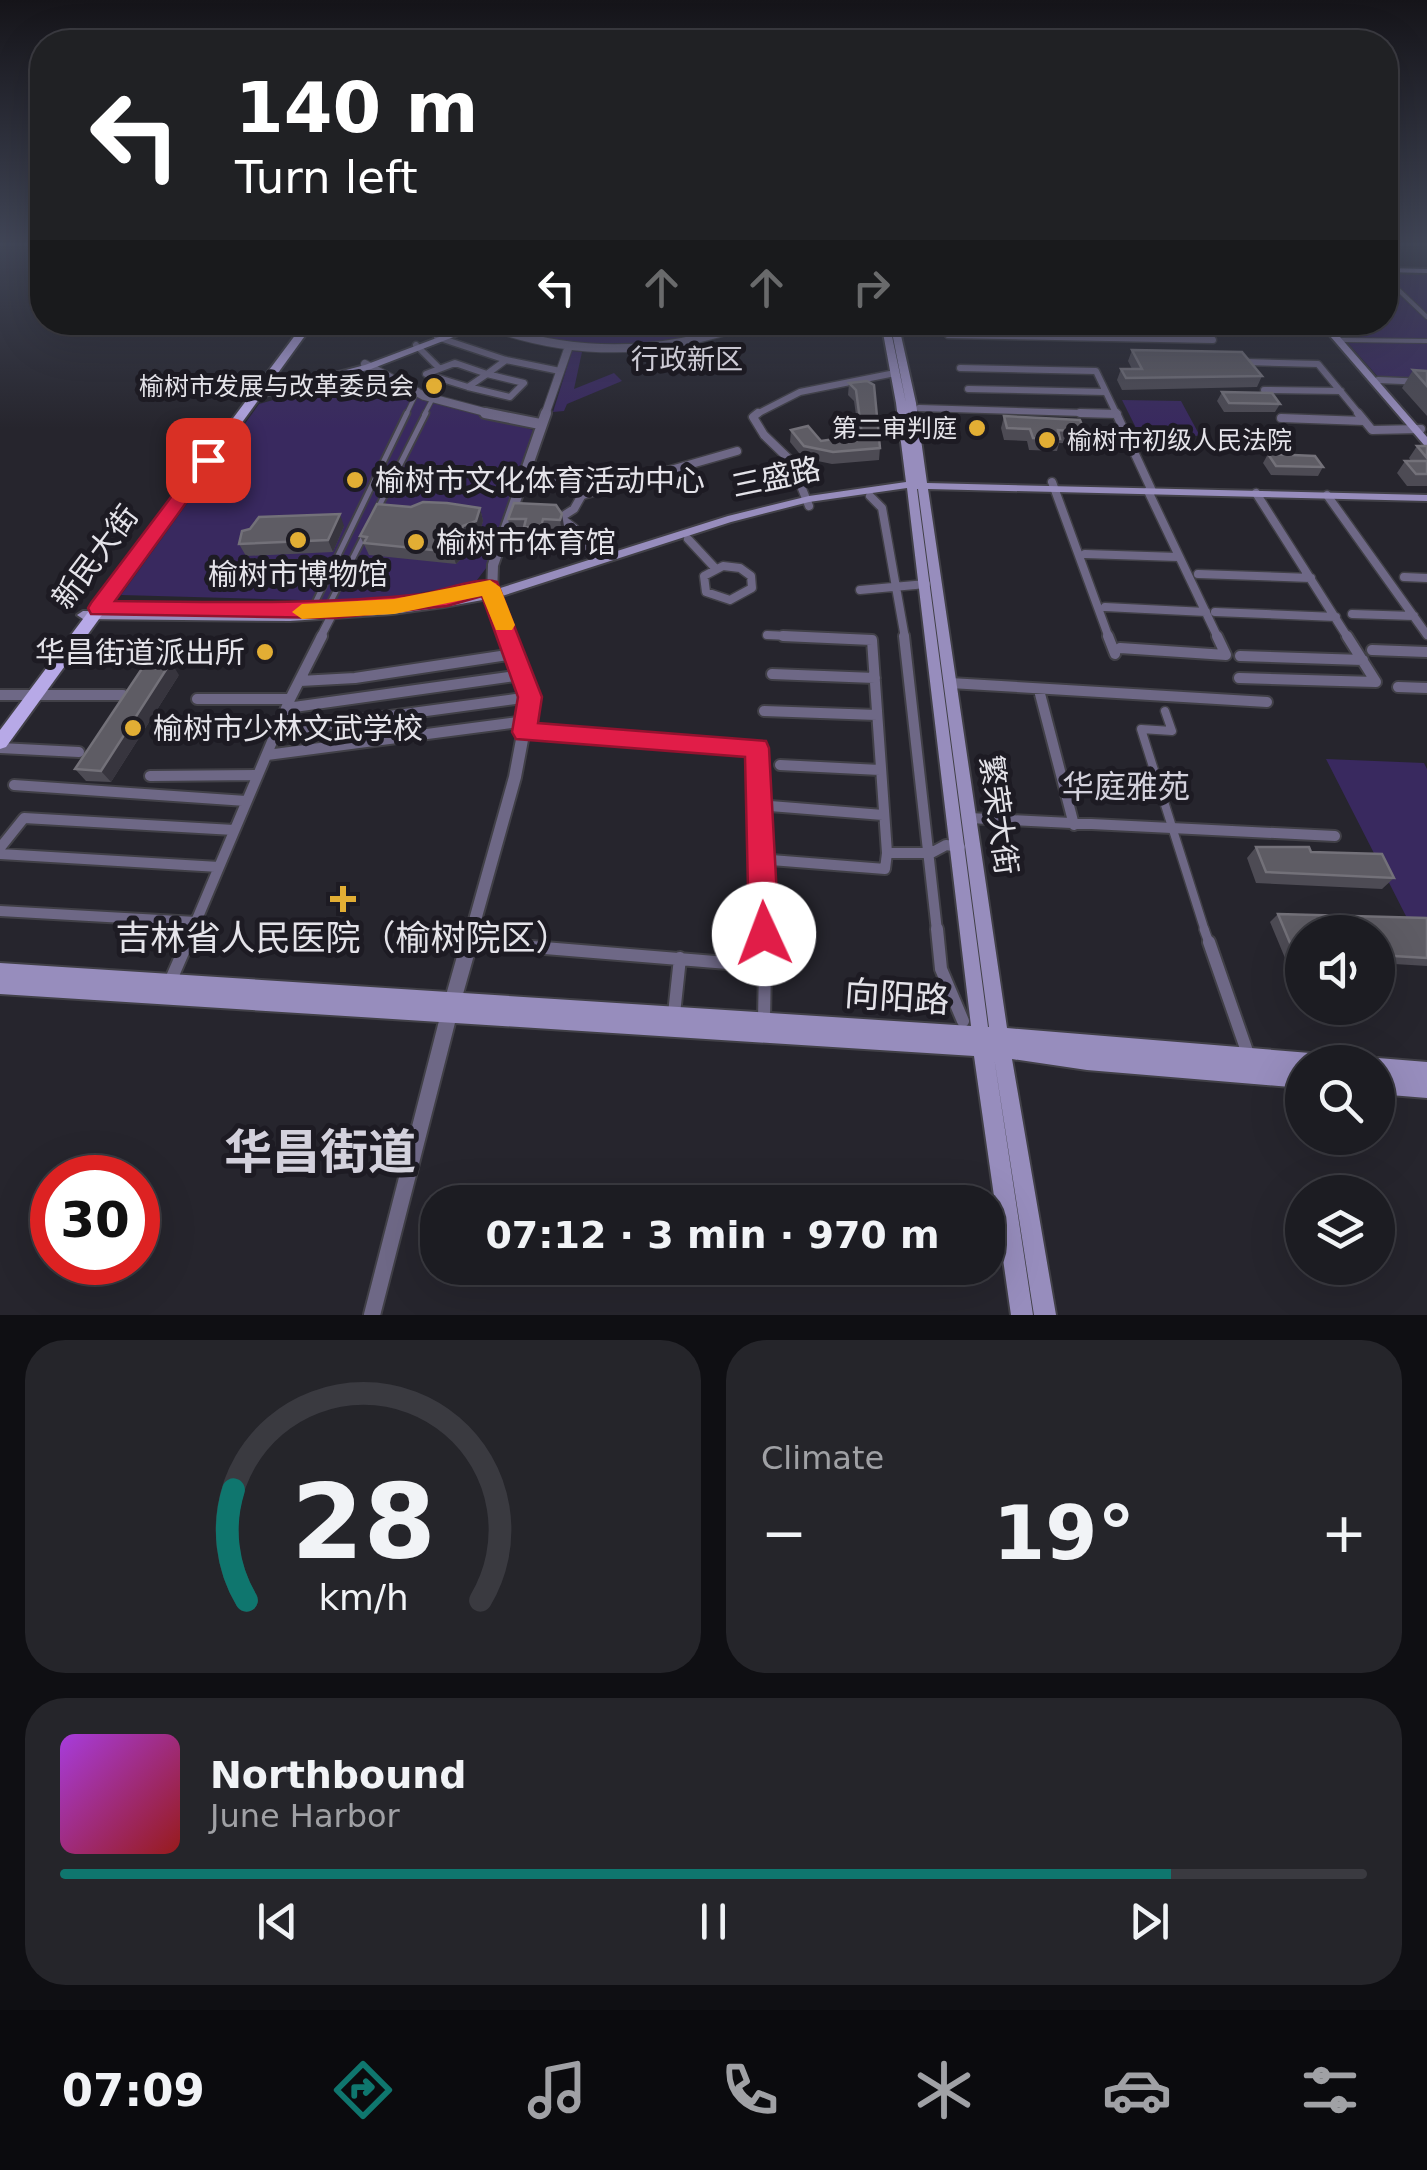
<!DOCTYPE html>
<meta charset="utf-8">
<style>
:root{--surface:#1c1c22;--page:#25252a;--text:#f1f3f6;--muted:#a0a1a5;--line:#3a3a40;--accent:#0f766e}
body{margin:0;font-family:"DejaVu Sans","Noto Sans SC",sans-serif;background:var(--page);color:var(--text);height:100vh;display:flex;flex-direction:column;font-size:38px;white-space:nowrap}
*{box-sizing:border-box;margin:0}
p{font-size:32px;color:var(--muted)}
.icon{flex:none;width:55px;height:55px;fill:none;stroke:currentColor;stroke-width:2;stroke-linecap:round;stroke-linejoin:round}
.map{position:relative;height:1315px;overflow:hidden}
.details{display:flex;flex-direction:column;gap:25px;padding:25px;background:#0f0f13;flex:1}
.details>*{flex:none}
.top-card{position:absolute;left:30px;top:30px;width:1368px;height:305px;border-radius:40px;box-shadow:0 10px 40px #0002,0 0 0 2px var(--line);background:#202124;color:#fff;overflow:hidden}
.tools{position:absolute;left:1285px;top:915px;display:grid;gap:20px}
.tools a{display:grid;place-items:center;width:110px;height:110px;border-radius:50%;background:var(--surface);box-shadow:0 10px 40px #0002,0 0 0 2px var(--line);font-size:50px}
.speed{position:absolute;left:30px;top:1155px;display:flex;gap:20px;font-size:50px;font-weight:700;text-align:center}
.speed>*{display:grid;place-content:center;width:130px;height:130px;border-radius:50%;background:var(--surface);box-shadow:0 10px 40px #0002,0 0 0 2px var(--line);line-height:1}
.speed .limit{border:15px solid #d22;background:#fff;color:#111}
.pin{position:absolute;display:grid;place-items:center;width:85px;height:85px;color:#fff;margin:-42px;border-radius:20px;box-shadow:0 5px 15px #0006}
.me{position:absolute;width:110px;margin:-55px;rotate:358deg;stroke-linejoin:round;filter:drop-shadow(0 0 8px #0008)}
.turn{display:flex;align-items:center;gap:35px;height:210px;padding:0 40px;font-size:45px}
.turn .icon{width:130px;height:130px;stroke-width:2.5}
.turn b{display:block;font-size:70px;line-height:85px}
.lanes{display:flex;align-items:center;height:95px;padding:0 40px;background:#0003;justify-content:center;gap:50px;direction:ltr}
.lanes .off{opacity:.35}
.big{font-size:75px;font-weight:700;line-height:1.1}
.details .card{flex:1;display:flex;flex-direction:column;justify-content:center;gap:15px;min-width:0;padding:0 35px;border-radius:40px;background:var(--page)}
.details .dial{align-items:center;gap:0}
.dial svg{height:260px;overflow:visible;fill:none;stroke:var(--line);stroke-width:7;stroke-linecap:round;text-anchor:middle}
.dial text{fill:var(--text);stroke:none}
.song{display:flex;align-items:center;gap:30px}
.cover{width:120px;height:120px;border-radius:15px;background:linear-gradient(135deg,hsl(280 70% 55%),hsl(0 70% 35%))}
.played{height:10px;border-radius:5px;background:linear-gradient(90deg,var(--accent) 85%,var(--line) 85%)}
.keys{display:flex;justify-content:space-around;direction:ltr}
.heat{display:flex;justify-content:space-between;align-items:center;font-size:55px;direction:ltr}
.details .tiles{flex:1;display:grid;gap:25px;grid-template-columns:1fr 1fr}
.card:last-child{grid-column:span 2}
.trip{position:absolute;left:420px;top:1185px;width:585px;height:100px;border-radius:40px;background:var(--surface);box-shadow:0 10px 40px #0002,0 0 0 2px var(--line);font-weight:700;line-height:100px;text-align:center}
.tab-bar{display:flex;height:160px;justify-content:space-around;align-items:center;background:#0b0b0e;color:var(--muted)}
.tab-bar .icon{width:70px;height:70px}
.tab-bar .on{color:var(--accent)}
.tab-bar b{font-size:45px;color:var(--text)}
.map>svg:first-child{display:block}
</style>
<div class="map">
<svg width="1427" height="1315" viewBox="0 0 1427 1315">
<rect width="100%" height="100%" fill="#26252d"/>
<path fill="#39295f" d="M1385,272L1427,273V380L1380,379L1330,323L1385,322Z
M507,322L746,323C679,341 626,349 557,340C538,337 521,336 504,326Z
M572,351L582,352L574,389L614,373L622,381L567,404L564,411L553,412Z
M369,373L411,394L533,430L487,567L477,580L466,584L399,597L336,601L121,595L259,404Z
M1122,400L1181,401L1200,436L1139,434Z
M1326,759L1424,763L1427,769V921L1408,920Z"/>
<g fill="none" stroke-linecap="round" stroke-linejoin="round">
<g stroke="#414047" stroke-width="6">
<path id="pedestrian-far3" d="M1385,277L1427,317
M655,322H676
M1342,340L1427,341
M406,415L418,390
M424,415L433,398"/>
</g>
<g stroke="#414047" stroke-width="9">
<path id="pedestrian-far2" d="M376,512L426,413
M315,603L407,413
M330,603L364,536"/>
</g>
<g stroke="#414047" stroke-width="11">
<path id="pedestrian-far1" d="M1165,711L1172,731L1141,729L1205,931"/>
</g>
<g stroke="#414047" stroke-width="12">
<path id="pedestrian" d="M1204,929L1208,940"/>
</g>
<g stroke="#414047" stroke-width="9">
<path id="minor-far3" d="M804,322L837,329L887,332
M944,322L948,335L1213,340L1200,322
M944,324L1068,326
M1202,325L1330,327
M437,337L506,360L560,371
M416,345L438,367
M1246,362L1318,364L1360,415
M960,368L1096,371L1117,415
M487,374L506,360
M1378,380L1427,382
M468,387L510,397L524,383L487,374
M468,387L426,374L455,363L487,374
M468,387L487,374
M968,389L1106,392
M1264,390L1341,391
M919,408L1117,414
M755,415L800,392L895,373"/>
</g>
<g stroke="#414047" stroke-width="11">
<path id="minor-far2" d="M758,413L753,417L764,435L791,461L809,506
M1080,413L1117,414
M1116,413L1152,491
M1358,413L1372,430L1421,429
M1281,418L1364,421
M522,477C543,478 570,473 583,493L574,509L563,516
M1052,482L1109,638
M1148,491L1218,638
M1256,493L1348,638
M583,495L737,451
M1327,495L1427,635
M870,496L882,508L905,638
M557,515L574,528L586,550
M688,539L715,568
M1085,554L1178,557
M723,566L740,568L751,576L752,588L730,600L706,592L704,576Z
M1198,574L1311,578
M1404,577L1427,578
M860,590L926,584
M1105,607L1206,612
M1215,612L1336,617
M1352,614L1414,616
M767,635L835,638
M320,638L334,611"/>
</g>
<g stroke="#414047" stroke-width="14">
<path id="minor-far1" d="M904,636L937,931
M1108,636L1115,654
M1120,648L1226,655L1217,636
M1372,650L1427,652
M1240,656L1363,660
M772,674L875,678
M1239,678L1376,682L1347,636
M300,681L355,678L514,654
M950,683L1267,702
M1398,687L1427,688
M1039,690L1074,825
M0,695H123
M197,699H290
M287,708L522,675
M764,711L877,715
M182,727L281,725
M278,731L530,697
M524,732L757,748L764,931
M0,748L79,752
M267,755L526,721
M780,765L880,770
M150,776L258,775
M14,785L246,801
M770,806L883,815
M969,818L1335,836
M0,848L24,818L234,830
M887,853H931L946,845L960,847
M0,854L219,867
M771,860L885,869L887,853L872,640L783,636
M0,911L196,922
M192,931L290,699L322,636"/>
</g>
<g stroke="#414047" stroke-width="16">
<path id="minor" d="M764,929L765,966
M937,929L941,969L963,1021
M1209,942L1249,1057
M496,944L765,966L764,1020
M170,982L193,929
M674,1014L680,958"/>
</g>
<g stroke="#414047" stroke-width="10">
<path id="tertiary-far3" d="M479,322C570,358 662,356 753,322
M365,364L424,396L496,415
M545,415L569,346"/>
</g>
<g stroke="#414047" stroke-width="14">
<path id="tertiary-far2" d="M485,413L540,424
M508,638L492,596L493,565L546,413"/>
</g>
<g stroke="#414047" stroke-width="16">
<path id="tertiary-far1" d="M472,931L515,777L530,697L507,636"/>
</g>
<g stroke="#414047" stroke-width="20">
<path id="tertiary" d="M453,1000L473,929
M372,1315L449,1014"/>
</g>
<g stroke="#414047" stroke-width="4">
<path id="secondary" d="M1385,268L1427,269V273L1385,272Z
M479,322H492L371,369L245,401L240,398L365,365Z
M881,322H889L906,403L916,482L906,403L890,322H898L916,403L927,483L1427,495V501L928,489L1007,1028L1310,1053L1316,1056L1319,1062H1302V1088L1087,1070L1012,1059L1056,1315H1034L994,1057L1033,1315H1011L974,1056L0,994V963L971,1026L907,488L809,502L731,522L499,597L444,607L392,614L290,621L83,619L77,615L83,611L290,613L392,606L444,599L494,590L728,516L809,496L906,482L896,403ZM917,489H918L989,1027H988Z
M1318,322H1327L1427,437V446L1424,445Z
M1378,1058L1427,1062V1098L1378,1094V1076H1383H1378V1062H1371Z"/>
</g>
<g stroke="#414047" stroke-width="4">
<path id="primary" d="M305,322H315L6,747L0,749V730Z"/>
</g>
<use href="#pedestrian-far3" stroke="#6e6886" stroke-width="4"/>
<use href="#pedestrian-far2" stroke="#6e6886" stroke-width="5"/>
<use href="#pedestrian-far1" stroke="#6e6886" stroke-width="8"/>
<use href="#pedestrian" stroke="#6e6886" stroke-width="9"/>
<use href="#minor-far3" stroke="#6e6886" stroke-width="6"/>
<use href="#minor-far2" stroke="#6e6886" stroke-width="8"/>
<use href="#minor-far1" stroke="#6e6886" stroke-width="10"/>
<use href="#minor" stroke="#6e6886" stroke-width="12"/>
<use href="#tertiary-far3" stroke="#6e6886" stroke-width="8"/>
<use href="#tertiary-far2" stroke="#6e6886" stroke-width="10"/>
<use href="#tertiary-far1" stroke="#6e6886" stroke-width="12"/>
<use href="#tertiary" stroke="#6e6886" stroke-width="16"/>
<use href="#secondary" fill="#978dbd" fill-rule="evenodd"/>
<use href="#primary" fill="#b7a9e7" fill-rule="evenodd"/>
</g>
<path fill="#4d4b54" d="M1132,350L1262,376L1257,387L1122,390L1117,380L1121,369H1132L1128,361Z
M1413,370L1427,371V416L1402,388Z
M867,381L880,448L879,460L832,464L803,458L790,442L791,430L821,441L859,436L854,401L848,395L849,383Z
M1222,392L1280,404L1275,412H1224L1217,401Z
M1004,416L1085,432L1080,444L1059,443L1057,451L1029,450L1027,441L1004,440L1001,428Z
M1417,446H1427V486H1407L1397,473L1405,461H1411L1409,458Z
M1268,454L1323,467L1318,476L1271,475L1263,463Z
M556,505L565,532L563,538H547L544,546H527L526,537H512L508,519Z
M480,508L483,521L479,534L467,538L463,550L464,556L456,564L369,555L360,536Z
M344,526L333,552L246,556L239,544Z
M179,675L111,782L86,781L75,769Z
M1256,847L1311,852L1394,878L1382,889L1256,883L1247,858Z
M1278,914L1427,918V966L1378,963V932H1302V959L1285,958L1270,922Z"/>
<path fill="#37353e" d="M480,508L483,521L479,534L467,538L463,550L464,556L456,564L452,552L463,526Z
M340,514L344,526L333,552L328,540Z
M562,514L565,532L563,538L560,520Z
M543,519L547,538L544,546L541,528Z
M171,662L179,675L111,782L101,771Z"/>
<path fill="#5e5c64" stroke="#737179" stroke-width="2.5" d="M1132,350L1242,352L1262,376L1126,378L1121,369H1142Z
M1413,370L1427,371V386Z
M867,381L874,385L880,448L833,452L804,446L791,430L808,426L821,441L862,435L856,390L849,383Z
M1222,392L1272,393L1280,404L1229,403Z
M1004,416L1080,420L1085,432L1058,430L1060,439L1033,438L1030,429L1007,428Z
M1417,446H1427V458Z
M1268,454L1315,456L1323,467L1276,466Z
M1405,461H1427V474H1416Z
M423,502L447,503L480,508L476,521L463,526L458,542L461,544L452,552L364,543L367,537L360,536L377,504L411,507Z
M514,503L556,505L562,514L560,520L543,519L541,528L524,527L526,519H508Z
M340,514L328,540L239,544L242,531L250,529L259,517Z
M147,661L171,662L101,771L75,769Z
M1256,847H1309L1311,852L1382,854L1394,878L1266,872Z
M1278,914L1427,918V958L1378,955V932H1302V950H1293Z"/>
<linearGradient id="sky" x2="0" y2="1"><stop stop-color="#151419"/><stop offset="0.57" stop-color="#414657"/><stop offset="1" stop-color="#414657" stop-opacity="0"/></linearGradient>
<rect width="1427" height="429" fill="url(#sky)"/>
<path fill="#e11d48" stroke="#92132f" stroke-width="2.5" d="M208,455L217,460L115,601C218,602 320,605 422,594C444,591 477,576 497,582L542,697L538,723L766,741L769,748L779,934L774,943L764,947L754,943L749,934L745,757L516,739L512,732L518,697L482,596L447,606L334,618L91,614L88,608L91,603L202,456Z"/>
<path fill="#f59e0b" d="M490,580L500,587L515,625L512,630H496L482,596L394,614L302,619L292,612L302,604L394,599Z"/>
<g fill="#e2ae34" stroke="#1d1b23" stroke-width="4">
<circle cx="434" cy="386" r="10"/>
<circle cx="977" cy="428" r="10"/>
<circle cx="1047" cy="440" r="10"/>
<circle cx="355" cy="480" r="10"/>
<circle cx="298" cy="540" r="10"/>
<circle cx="416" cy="542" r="10"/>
<circle cx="265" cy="652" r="10"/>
<circle cx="133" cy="728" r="10"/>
<path d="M338 884h10v10h10v10h-10v10h-10v-10h-10v-10h10z"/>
</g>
<g text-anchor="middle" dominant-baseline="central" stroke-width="10" stroke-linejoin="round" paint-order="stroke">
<g font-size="25" fill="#e4e3e9" stroke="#1d1b23" text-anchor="end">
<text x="414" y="386">榆树市发展与改革委员会</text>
<text x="957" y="428">第二审判庭</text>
<text x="1067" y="440" text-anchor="start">榆树市初级人民法院</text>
</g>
<g font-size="28" fill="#d3d1dc" stroke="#1d1b23">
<text x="687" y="359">行政新区</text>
</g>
<g font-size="30" fill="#e4e3e9" stroke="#1d1b23">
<text transform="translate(776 477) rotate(-12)">三盛路</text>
<text transform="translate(95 557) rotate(-53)">新民大街</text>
<text transform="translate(999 815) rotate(82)">繁荣大街</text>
</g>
<g font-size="30" fill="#e4e3e9" stroke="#1d1b23" text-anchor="start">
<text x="375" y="480">榆树市文化体育活动中心</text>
<text x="436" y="542">榆树市体育馆</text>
<text x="298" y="574" text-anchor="middle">榆树市博物馆</text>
<text x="245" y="652" text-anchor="end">华昌街道派出所</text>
<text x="153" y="728">榆树市少林文武学校</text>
</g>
<g font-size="32" fill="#d3d1dc" stroke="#1d1b23">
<text x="1126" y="787">华庭雅苑</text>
</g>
<g font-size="35" fill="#e4e3e9" stroke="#1d1b23">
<text x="343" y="938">吉林省人民医院（榆树院区）</text>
</g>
<g font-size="35" fill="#e4e3e9" stroke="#1d1b23">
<text transform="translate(897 997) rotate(4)">向阳路</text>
</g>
<g font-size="48" font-weight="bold" fill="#d3d1dc" stroke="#1d1b23">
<text x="320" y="1152">华昌街道</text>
</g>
</g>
</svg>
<div class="tools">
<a><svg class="icon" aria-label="sound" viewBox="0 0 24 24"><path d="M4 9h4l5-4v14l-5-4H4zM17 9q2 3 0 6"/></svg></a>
<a><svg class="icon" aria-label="search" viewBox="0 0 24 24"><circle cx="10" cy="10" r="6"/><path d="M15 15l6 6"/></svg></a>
<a><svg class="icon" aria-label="layers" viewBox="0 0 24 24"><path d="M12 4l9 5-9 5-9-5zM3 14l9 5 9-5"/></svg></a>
</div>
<div class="speed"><div class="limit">30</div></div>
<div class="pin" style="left:208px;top:460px;background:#d93025"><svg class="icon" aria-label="arrive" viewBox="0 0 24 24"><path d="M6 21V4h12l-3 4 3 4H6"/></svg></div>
<svg class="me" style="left:764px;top:934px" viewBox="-20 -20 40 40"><circle r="19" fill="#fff"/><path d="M0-13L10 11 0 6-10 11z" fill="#e11d48"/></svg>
<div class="trip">07:12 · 3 min · 970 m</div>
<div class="top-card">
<div class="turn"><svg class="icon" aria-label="left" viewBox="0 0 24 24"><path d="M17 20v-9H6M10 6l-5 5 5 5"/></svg><div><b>140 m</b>Turn left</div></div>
<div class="lanes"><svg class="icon" aria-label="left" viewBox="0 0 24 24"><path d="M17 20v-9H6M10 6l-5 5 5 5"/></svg><svg class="icon off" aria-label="ahead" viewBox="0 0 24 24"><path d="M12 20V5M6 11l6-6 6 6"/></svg><svg class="icon off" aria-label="ahead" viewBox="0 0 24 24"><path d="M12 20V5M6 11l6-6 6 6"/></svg><svg class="icon off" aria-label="right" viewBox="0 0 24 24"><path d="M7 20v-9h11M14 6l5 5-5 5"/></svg></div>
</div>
</div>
<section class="details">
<div class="tiles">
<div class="card dial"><svg viewBox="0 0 100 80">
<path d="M14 69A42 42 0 1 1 86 69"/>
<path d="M14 69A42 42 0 0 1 10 35" stroke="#0f766e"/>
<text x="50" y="56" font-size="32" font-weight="700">28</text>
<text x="50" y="72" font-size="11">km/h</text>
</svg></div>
<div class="card"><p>Climate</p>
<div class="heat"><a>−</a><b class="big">19°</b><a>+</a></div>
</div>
<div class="card">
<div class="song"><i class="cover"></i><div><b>Northbound</b><p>June Harbor</p></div></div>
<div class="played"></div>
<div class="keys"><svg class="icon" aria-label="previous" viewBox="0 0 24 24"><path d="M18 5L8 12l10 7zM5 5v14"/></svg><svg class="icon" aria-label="pause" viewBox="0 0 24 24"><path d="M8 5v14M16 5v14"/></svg><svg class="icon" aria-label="next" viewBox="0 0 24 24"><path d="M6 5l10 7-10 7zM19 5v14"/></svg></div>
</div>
</div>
</section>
<nav class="tab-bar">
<b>07:09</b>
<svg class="icon on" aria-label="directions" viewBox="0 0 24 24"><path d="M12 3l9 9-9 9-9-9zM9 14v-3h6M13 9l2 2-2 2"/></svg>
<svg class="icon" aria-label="music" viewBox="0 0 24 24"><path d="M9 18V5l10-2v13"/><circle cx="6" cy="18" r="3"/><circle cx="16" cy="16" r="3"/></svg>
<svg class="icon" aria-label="phone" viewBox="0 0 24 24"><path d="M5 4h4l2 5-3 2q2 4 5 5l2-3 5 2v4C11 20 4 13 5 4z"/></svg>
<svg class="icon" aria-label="climate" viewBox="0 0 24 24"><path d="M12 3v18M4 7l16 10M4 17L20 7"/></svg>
<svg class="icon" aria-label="car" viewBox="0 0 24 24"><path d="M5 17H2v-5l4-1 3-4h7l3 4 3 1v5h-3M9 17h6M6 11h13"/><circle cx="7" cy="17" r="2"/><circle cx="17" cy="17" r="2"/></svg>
<svg class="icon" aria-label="filters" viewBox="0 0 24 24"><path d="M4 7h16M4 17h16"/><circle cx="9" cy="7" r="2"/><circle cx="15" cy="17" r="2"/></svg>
</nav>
